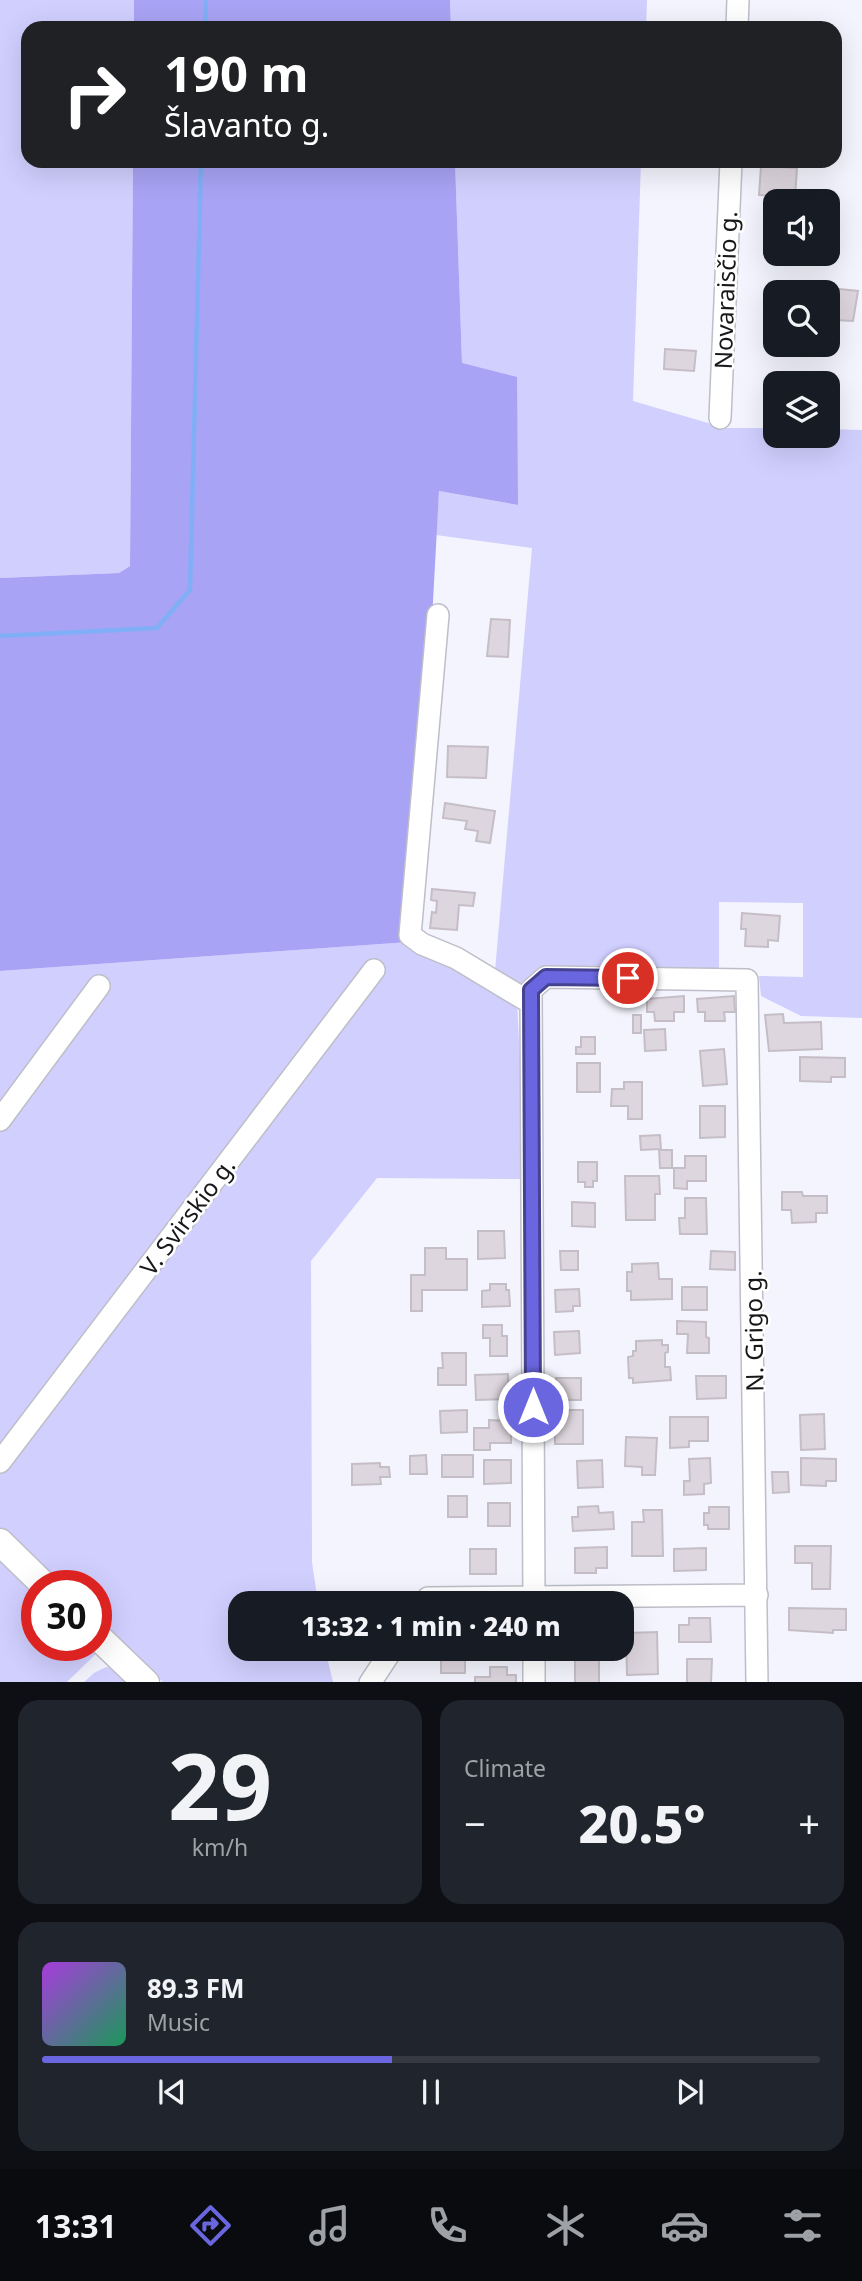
<!DOCTYPE html>
<meta charset="utf-8">
<style>
:root{--surface:#171b24;--page:#20242c;--text:#f1f3f6;--muted:#9ea1a6;--line:#363941;--accent:#6a66e0}
body{margin:0;font-family:"Noto Sans",sans-serif;background:var(--page);color:var(--text);height:100vh;display:flex;flex-direction:column;font-size:26px;white-space:nowrap}
*{box-sizing:border-box;margin:0}
p{font-size:23px;color:var(--muted)}
.icon{flex:none;width:38px;height:38px;fill:none;stroke:currentColor;stroke-width:2;stroke-linecap:round;stroke-linejoin:round}
.map{position:relative;height:1682px;overflow:hidden}
.panel{display:flex;flex-direction:column;gap:18px;padding:18px;background:#0d0f14;flex:1}
.panel>*{flex:none}
.top-card{position:absolute;left:21px;top:21px;width:821px;height:147px;border-radius:21px;box-shadow:0 7px 28px #0002;background:#202124;color:#fff;overflow:hidden}
.tools{position:absolute;left:763px;top:189px;display:grid;gap:14px}
.tools a{display:grid;place-items:center;width:77px;height:77px;border-radius:14px;background:var(--surface);box-shadow:0 7px 28px #0002;font-size:35px}
.speed{position:absolute;left:21px;top:1570px;display:flex;gap:14px;font-size:35px;font-weight:700;text-align:center}
.speed>*{display:grid;place-content:center;width:91px;height:91px;border-radius:50%;background:var(--surface);box-shadow:0 7px 28px #0002;line-height:1}
.speed .limit{border:10px solid #d22;background:#fff;color:#111}
.pin{position:absolute;display:grid;place-items:center;width:60px;height:60px;color:#fff;margin:-30px;border:4px solid #fff;border-radius:50%;box-shadow:0 2px 7px #0007}
.me{position:absolute;width:77px;margin:-38px;rotate:0deg;stroke-linejoin:round;filter:drop-shadow(0 0 5px #0008)}
.turn{display:flex;align-items:center;gap:24px;height:147px;padding:0 28px;font-size:32px}
.turn .icon{width:91px;height:91px;stroke-width:2.5}
.turn b{display:block;font-size:49px;line-height:60px}
.big{font-size:52px;font-weight:800;line-height:1.1}
.panel .card{flex:1;display:flex;flex-direction:column;justify-content:center;gap:10px;min-width:0;padding:0 24px;border-radius:21px;background:var(--page)}
.panel .dial{align-items:center;gap:0}
.dial b{font-size:91px;line-height:1}
.song{display:flex;align-items:center;gap:21px}
.cover{width:84px;height:84px;border-radius:10px;background:linear-gradient(135deg,hsl(280 70% 55%),hsl(150 70% 35%))}
.played{height:7px;border-radius:4px;background:linear-gradient(90deg,var(--accent) 45%,var(--line) 45%)}
.keys{display:flex;justify-content:space-around;direction:ltr}
.heat{display:flex;justify-content:space-between;align-items:center;font-size:38px;direction:ltr}
.panel .tiles{flex:1;display:grid;gap:18px;grid-template-columns:1fr 1fr}
.card:last-child{grid-column:span 2}
.trip{position:absolute;left:228px;top:1591px;width:406px;height:70px;border-radius:21px;background:var(--surface);box-shadow:0 7px 28px #0002;font-weight:800;line-height:70px;text-align:center}
.tabs{display:flex;height:112px;justify-content:space-around;align-items:center;background:#090b0e;color:var(--muted)}
.tabs .icon{width:49px;height:49px}
.tabs .active{color:var(--accent)}
.tabs b{font-size:32px;color:var(--text)}
.map>svg:first-child{display:block}
</style>
<div class="map">
<svg width="862" height="1683" viewBox="0 0 862 1683">
<rect width="100%" height="100%" fill="#f4f4fe"/>
<path fill="#d0cffe" d="M0,0H134V28H28V161H133L130,566L119,573L0,578Z
M450,0H647L646,28H451Z
M455,161H641L633,401L725,428H775V436H828V429L862,430V1018L801,1016L761,996L759,976L803,977V903L719,902V974L520,989L495,971L532,548L436,535L439,491L518,505L462,363Z
M409,942L517,1001L526,1179L377,1178L311,1261L312,1562L318,1603H240V1648L325,1649L333,1682H163L96,1619V1586L60,1585L0,1528V971Z
M0,1558L37,1592V1645H94L100,1650L67,1682H0Z
M106,1667L116,1668L130,1683H83L94,1673Z"/>
<path fill="#a8a3f4" d="M134,0H450L451,28H134Z
M133,161H455L462,363L517,377L518,505L439,491L429,675L409,942L0,971V578L119,573L130,566Z"/>
<g fill="none" stroke-linecap="round" stroke-linejoin="round">
<path stroke="#81aff7" stroke-width="4.5" d="M205,28L206,0
M0,636L157,628L190,590L201,161"/>
</g>
<path fill="#ded6de" stroke="#c5bec6" stroke-width="2" d="M761,166L797,168L795,197L759,195Z
M839,289L858,291L853,321L835,320Z
M665,349L696,351L694,371L664,369Z
M491,619L510,620L508,657L487,656Z
M448,746L488,747L486,778L447,777Z
M445,803L495,811L490,843L476,841L478,831L465,829L467,821L443,818Z
M432,889L475,893L473,906L459,905L457,930L430,928L432,912L436,913L437,901L431,900Z
M742,913L780,916L778,941L768,940V947L745,946L746,929H741Z
M684,996V1012H674V1021H655L654,1012H647V999Z
M734,996L735,1012H724L725,1021H705V1012H698L697,999Z
M783,1014L784,1023L821,1022L822,1049L769,1051L765,1015Z
M633,1015H641V1033H633Z
M665,1029L666,1050L645,1051L644,1030Z
M581,1037H595V1054H576V1047H581Z
M724,1049L727,1084L703,1086L700,1051Z
M800,1057L845,1058V1077H831V1082L800,1081Z
M577,1063H600V1092H577Z
M624,1082H642V1119H628V1106H611L612,1089H624Z
M700,1106H725V1137L700,1138Z
M660,1135L661,1150H672V1168H660L659,1149L641,1150L640,1136Z
M685,1156H706V1181H687V1189L674,1188V1168H685Z
M578,1162H597V1181H593V1187H585V1182H578Z
M625,1176H659L660,1194H655V1220H626Z
M782,1192H802L803,1196H827V1213H816V1222L792,1223L791,1210H782Z
M685,1198H706L707,1234H680L679,1218H685Z
M572,1202L595,1203V1227L572,1226Z
M478,1231H504L505,1258L478,1259Z
M425,1248H446V1259H467V1290H422V1311H411V1275H425Z
M560,1251H578V1270H561Z
M711,1251L735,1252V1270L710,1269Z
M658,1263L659,1279H672V1299L631,1300V1291H627V1272H632V1264Z
M490,1284H506V1290H509L510,1306L482,1307V1291L490,1290Z
M682,1287H707V1310H682Z
M579,1289L580,1306H573V1311L556,1312L555,1290Z
M677,1321L706,1322V1337L709,1338V1353H687L688,1334H677Z
M483,1325H502V1336H507V1356H490V1338H483Z
M579,1331L580,1353L555,1355L554,1332Z
M662,1340V1345H668V1352L665,1353V1367H670L671,1380L633,1383V1378H629L628,1357L633,1356V1351H636V1341Z
M442,1353H466V1385H438V1368H443Z
M508,1374L509,1399L476,1400L475,1375Z
M696,1376H726V1398L697,1399Z
M556,1378H581V1400H556Z
M467,1410V1432L441,1433L440,1411Z
M562,1410H583V1444H555V1418H562Z
M824,1414L825,1449L801,1450L800,1415Z
M670,1417H708V1441H689V1447L670,1448Z
M489,1420L511,1421V1443H490V1450H474V1428H489Z
M626,1437L657,1438L655,1475H642V1467L625,1466Z
M426,1455L427,1474H410V1456Z
M442,1455H473V1477H442Z
M710,1458L711,1483L704,1484V1494L684,1495V1481H690L689,1459Z
M801,1458L836,1459V1481H826V1486L801,1485Z
M484,1460H511V1483L484,1484Z
M602,1460L603,1487L578,1488L577,1461Z
M380,1463V1467H389L390,1477H380L381,1484L352,1485V1464Z
M772,1472H788L789,1492L773,1493Z
M448,1496H467V1517H448Z
M488,1503H510V1526H488Z
M598,1506L599,1513L613,1512L614,1529L573,1531L572,1517H578V1507Z
M709,1507H729V1529H708V1525H704V1513H709Z
M643,1510H662L663,1556H632V1522H644Z
M795,1546H831L830,1589H812V1563H795Z
M607,1547V1568H596V1573H575V1548Z
M706,1548V1570L674,1571V1549Z
M470,1549H496V1574H470Z
M789,1608L846,1609V1630H833V1633L789,1630Z
M689,1618H710L711,1642H679V1625H689Z
M657,1632L658,1674L627,1675L626,1633Z
M438,1648H478V1660H465V1673H441V1659H438Z
M575,1658H599V1683H575Z
M687,1659H712L711,1683H687Z
M490,1667H507V1675H516V1683H475V1677H490Z"/>
<g fill="none" stroke-linecap="round" stroke-linejoin="round">
<g stroke="#bebec8" stroke-width="24">
<path id="minor" d="M737,28L738,0
M720,418L731,161
M438,615L410,935L422,944L456,958L531,1003
M0,1120L99,986
M0,1462L374,970
M425,1603L428,1598L757,1595
M534,1603L531,990L546,977L747,980L757,1683
M534,1648V1683
M370,1683L393,1648"/>
</g>
<g stroke="#bebec8" stroke-width="29">
<path id="major" d="M0,1542L45,1586
M96,1635L146,1683"/>
</g>
<use href="#minor" stroke="#fff" stroke-width="21"/>
<use href="#major" stroke="#fff" stroke-width="26"/>
</g>
<g fill="none" stroke-linecap="round" stroke-linejoin="round">
<g stroke="#454292" stroke-width="18">
<path id="route" d="M533,1407L531,990L546,977L628,978"/>
</g>
<use href="#route" stroke="#6a66e0" stroke-width="12"/>
</g>
<g text-anchor="middle" dominant-baseline="central" stroke-width="5" stroke-linejoin="round" paint-order="stroke">
<g font-size="24" fill="#18181b" stroke="#fff">
<text transform="translate(725 290) rotate(-88)">Novaraisčio g.</text>
<text transform="translate(187 1216) rotate(-53)">V. Svirskio g.</text>
<text transform="translate(753 1331) rotate(-91)">N. Grigo g.</text>
</g>
</g>
</svg>
<div class="tools">
<a><svg class="icon" aria-label="sound" viewBox="0 0 24 24"><path d="M4 9h4l5-4v14l-5-4H4zM17 9q2 3 0 6"/></svg></a>
<a><svg class="icon" aria-label="search" viewBox="0 0 24 24"><circle cx="10" cy="10" r="6"/><path d="M15 15l6 6"/></svg></a>
<a><svg class="icon" aria-label="layers" viewBox="0 0 24 24"><path d="M12 4l9 5-9 5-9-5zM3 14l9 5 9-5"/></svg></a>
</div>
<div class="speed"><div class="limit">30</div></div>
<div class="pin" style="left:628px;top:978px;background:#d93025"><svg class="icon" aria-label="arrive" viewBox="0 0 24 24"><path d="M6 21V4h12l-3 4 3 4H6"/></svg></div>
<svg class="me" style="left:533px;top:1407px" viewBox="-20 -20 40 40"><circle r="17" fill="#6a66e0" stroke="#fff" stroke-width="3"/><path d="M0-11L8 9 0 5-8 9z" fill="#fff"/></svg>
<div class="trip">13:32 · 1 min · 240 m</div>
<div class="top-card">
<div class="turn"><svg class="icon" aria-label="right" viewBox="0 0 24 24"><path d="M7 20v-9h11M14 6l5 5-5 5"/></svg><div><b>190 m</b>Šlavanto g.</div></div>
</div>
</div>
<section class="panel">
<div class="tiles">
<div class="card dial"><b>29</b><p>km/h</p></div>
<div class="card"><p>Climate</p>
<div class="heat"><a>−</a><b class="big">20.5°</b><a>+</a></div>
</div>
<div class="card">
<div class="song"><i class="cover"></i><div><b>89.3 FM</b><p>Music</p></div></div>
<div class="played"></div>
<div class="keys"><svg class="icon" aria-label="previous" viewBox="0 0 24 24"><path d="M18 5L8 12l10 7zM5 5v14"/></svg><svg class="icon" aria-label="pause" viewBox="0 0 24 24"><path d="M8 5v14M16 5v14"/></svg><svg class="icon" aria-label="next" viewBox="0 0 24 24"><path d="M6 5l10 7-10 7zM19 5v14"/></svg></div>
</div>
</div>
</section>
<nav class="tabs">
<b>13:31</b>
<svg class="icon active" aria-label="directions" viewBox="0 0 24 24"><path d="M12 3l9 9-9 9-9-9zM9 14v-3h6M13 9l2 2-2 2"/></svg>
<svg class="icon" aria-label="music" viewBox="0 0 24 24"><path d="M9 18V5l10-2v13"/><circle cx="6" cy="18" r="3"/><circle cx="16" cy="16" r="3"/></svg>
<svg class="icon" aria-label="phone" viewBox="0 0 24 24"><path d="M5 4h4l2 5-3 2q2 4 5 5l2-3 5 2v4C11 20 4 13 5 4z"/></svg>
<svg class="icon" aria-label="climate" viewBox="0 0 24 24"><path d="M12 3v18M4 7l16 10M4 17L20 7"/></svg>
<svg class="icon" aria-label="car" viewBox="0 0 24 24"><path d="M5 17H2v-5l4-1 3-4h7l3 4 3 1v5h-3M9 17h6M6 11h13"/><circle cx="7" cy="17" r="2"/><circle cx="17" cy="17" r="2"/></svg>
<svg class="icon" aria-label="filters" viewBox="0 0 24 24"><path d="M4 7h16M4 17h16"/><circle cx="9" cy="7" r="2"/><circle cx="15" cy="17" r="2"/></svg>
</nav>
